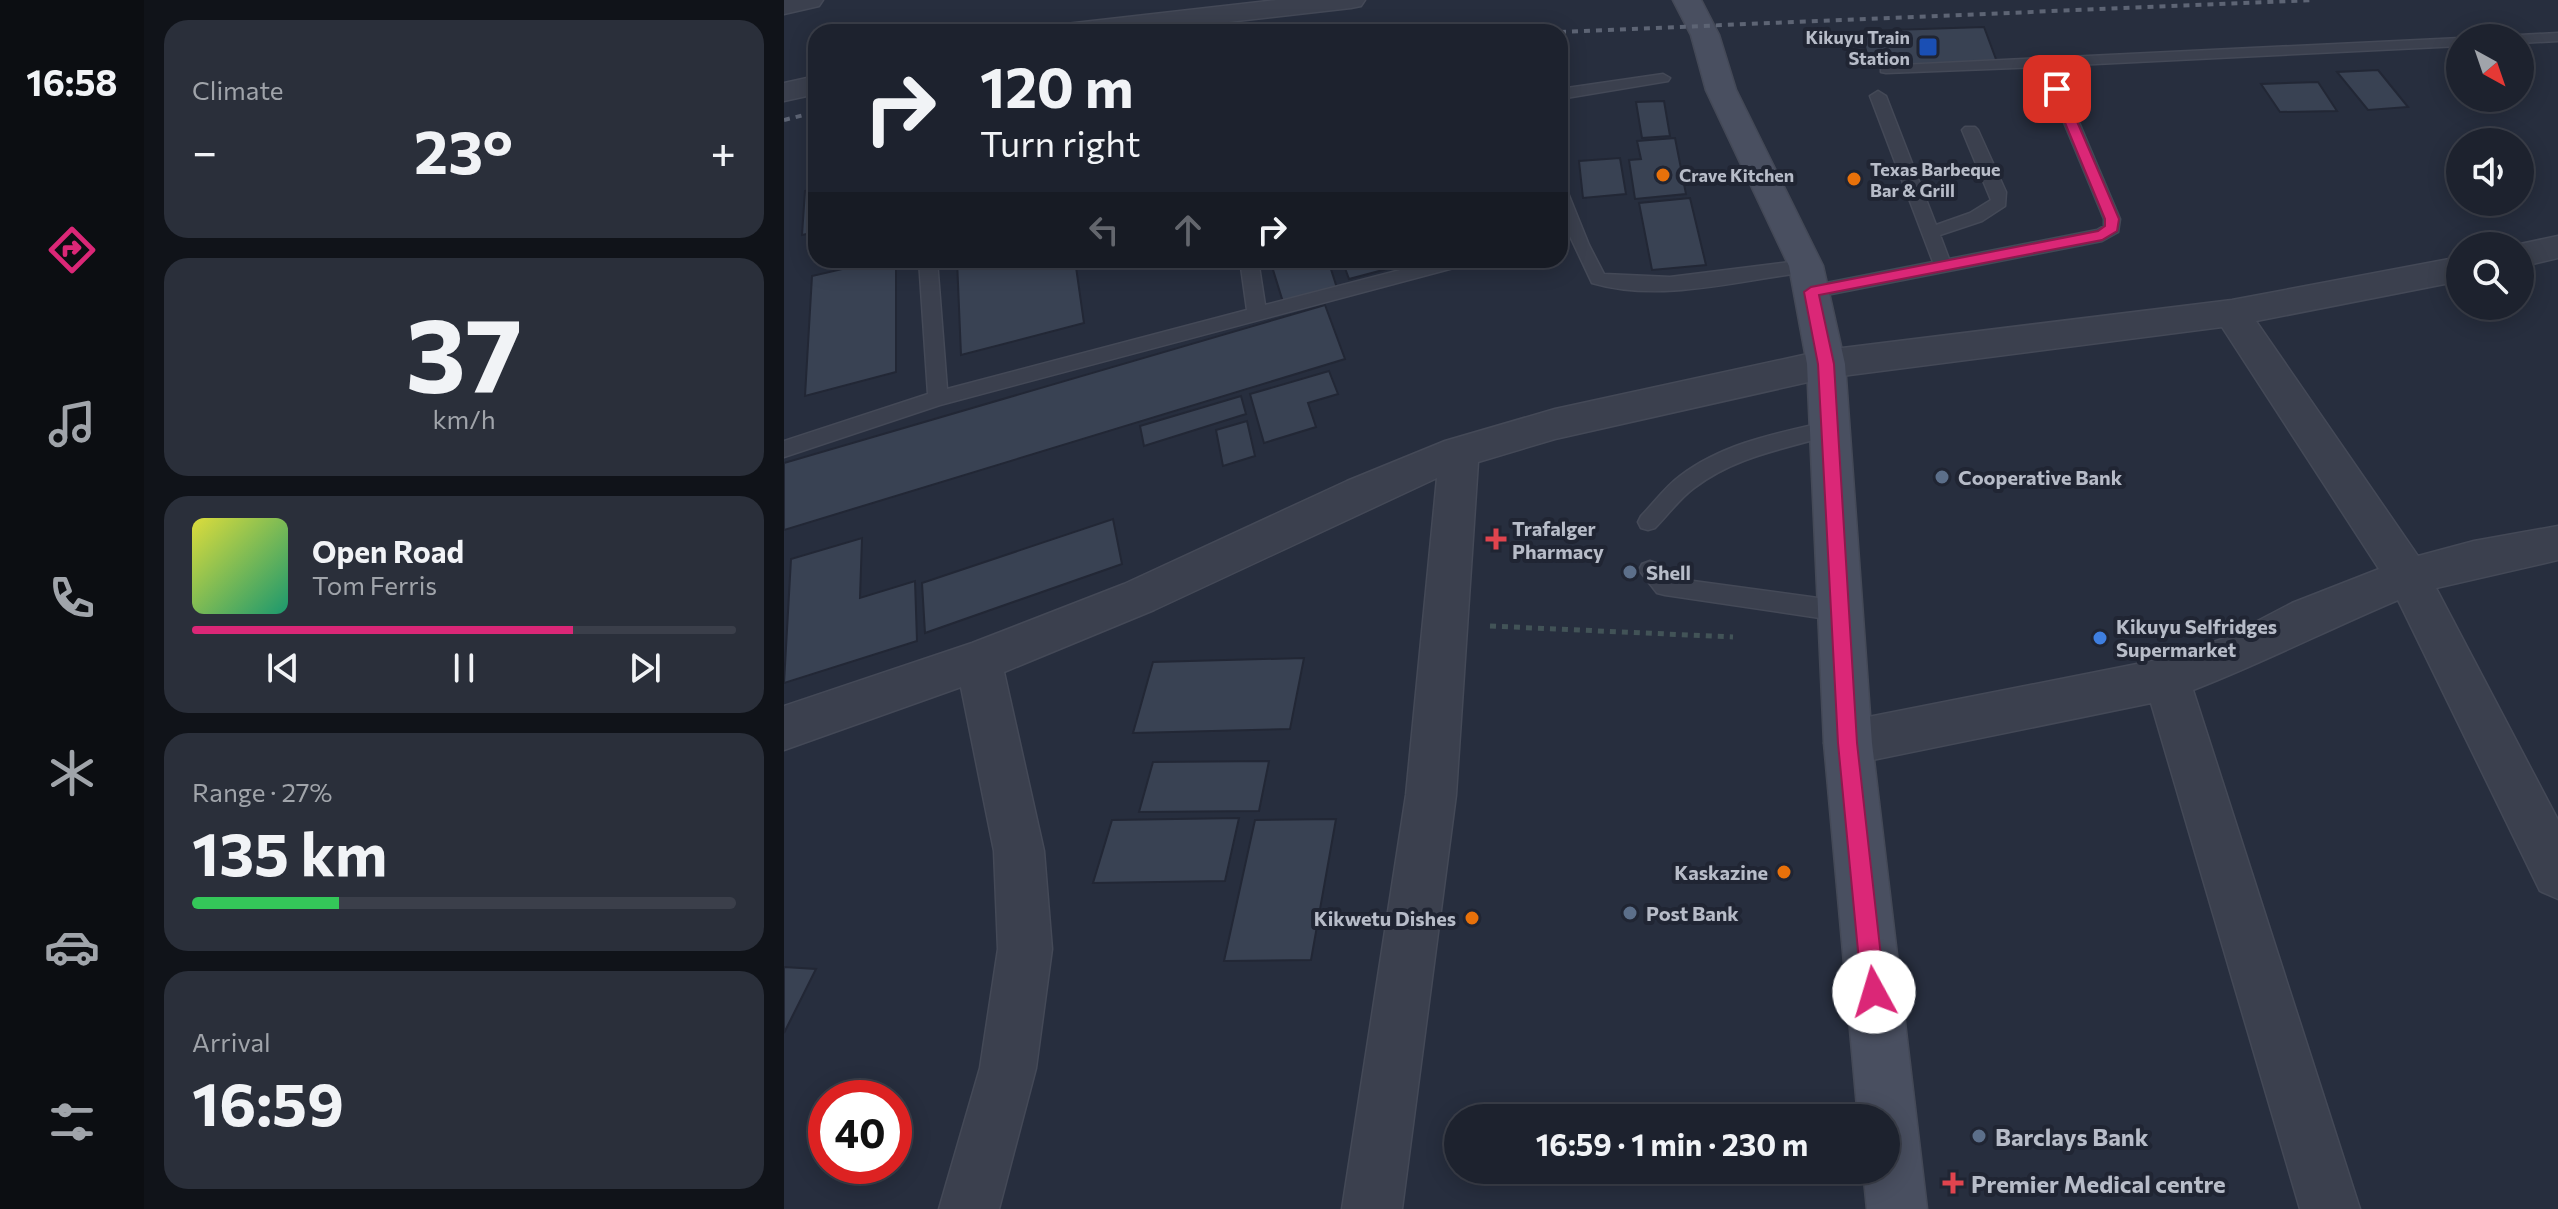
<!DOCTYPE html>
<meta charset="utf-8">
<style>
:root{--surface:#1d222e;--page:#2a2f3a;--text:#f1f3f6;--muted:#a0a4aa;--line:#3b3f4a;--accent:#db2777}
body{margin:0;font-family:Commissioner,sans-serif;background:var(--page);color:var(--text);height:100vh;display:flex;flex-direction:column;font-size:30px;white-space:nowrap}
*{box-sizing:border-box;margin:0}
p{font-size:26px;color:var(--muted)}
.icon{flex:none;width:44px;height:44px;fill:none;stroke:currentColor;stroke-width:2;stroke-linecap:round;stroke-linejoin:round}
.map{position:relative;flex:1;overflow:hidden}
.side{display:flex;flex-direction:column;gap:20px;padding:20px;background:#101319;width:640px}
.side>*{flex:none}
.guide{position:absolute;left:24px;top:24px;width:760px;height:244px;border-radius:24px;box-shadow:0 4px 20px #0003,0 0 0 2px var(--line);background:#1d222e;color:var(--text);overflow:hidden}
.needle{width:52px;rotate:140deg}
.tools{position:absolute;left:1662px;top:24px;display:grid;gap:16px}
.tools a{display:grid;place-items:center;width:88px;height:88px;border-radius:50%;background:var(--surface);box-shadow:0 4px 20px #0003,0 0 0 2px var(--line);font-size:40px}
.speed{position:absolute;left:24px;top:1080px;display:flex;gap:16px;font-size:40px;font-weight:700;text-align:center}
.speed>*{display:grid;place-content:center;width:104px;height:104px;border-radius:50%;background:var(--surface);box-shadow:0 4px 20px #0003,0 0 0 2px var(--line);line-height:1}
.speed .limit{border:12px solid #d22;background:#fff;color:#111}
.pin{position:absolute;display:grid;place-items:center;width:68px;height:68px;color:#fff;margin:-34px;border-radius:16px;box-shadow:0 4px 12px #0006}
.me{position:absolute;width:88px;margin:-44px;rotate:354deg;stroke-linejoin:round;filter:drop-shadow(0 0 6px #0008)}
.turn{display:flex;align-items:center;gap:28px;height:168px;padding:0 40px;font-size:36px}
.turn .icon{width:104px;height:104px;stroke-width:2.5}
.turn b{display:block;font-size:56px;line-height:68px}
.lanes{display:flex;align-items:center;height:76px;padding:0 40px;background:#0003;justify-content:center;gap:40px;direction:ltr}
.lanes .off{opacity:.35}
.big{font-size:60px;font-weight:700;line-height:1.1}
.side .widget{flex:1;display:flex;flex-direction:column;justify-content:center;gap:12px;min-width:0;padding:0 28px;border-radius:24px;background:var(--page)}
.side .dial{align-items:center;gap:0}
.dial b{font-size:104px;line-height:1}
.song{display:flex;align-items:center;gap:24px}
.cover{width:96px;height:96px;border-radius:12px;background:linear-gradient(135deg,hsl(60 70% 55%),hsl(160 70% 35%))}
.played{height:8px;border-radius:4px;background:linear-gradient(90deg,var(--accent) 70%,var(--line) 70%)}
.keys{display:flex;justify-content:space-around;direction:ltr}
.heat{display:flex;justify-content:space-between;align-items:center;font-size:44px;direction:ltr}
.charge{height:12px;border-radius:6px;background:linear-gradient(90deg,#34c759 27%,var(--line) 0)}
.trip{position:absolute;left:660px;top:1104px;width:456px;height:80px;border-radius:40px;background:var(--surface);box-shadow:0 4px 20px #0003,0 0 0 2px var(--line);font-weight:700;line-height:80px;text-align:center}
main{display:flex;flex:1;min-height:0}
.tabs{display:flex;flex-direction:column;width:144px;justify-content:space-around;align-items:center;background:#0c0e12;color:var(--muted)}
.tabs .icon{width:56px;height:56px}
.tabs .active{color:var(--accent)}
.tabs b{font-size:36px;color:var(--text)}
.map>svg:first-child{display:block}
</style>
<main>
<nav class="tabs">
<b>16:58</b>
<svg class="icon active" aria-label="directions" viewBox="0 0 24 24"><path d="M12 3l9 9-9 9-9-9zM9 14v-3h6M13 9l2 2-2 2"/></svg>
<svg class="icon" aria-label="music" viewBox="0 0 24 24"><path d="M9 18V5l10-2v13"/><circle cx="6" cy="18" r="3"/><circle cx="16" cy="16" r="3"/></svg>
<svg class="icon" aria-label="phone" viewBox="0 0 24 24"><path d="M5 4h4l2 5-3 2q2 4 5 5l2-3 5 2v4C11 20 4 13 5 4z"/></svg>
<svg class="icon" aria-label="climate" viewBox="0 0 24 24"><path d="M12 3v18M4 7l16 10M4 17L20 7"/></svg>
<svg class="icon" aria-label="car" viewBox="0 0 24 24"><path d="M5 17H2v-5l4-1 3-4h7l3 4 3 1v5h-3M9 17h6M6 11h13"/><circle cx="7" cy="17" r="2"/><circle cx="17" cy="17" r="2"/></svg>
<svg class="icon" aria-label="filters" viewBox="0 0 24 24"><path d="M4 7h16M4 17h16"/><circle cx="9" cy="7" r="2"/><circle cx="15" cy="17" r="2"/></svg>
</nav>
<section class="side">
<div class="widget"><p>Climate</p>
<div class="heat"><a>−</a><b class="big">23°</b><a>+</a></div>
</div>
<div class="widget dial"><b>37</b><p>km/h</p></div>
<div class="widget">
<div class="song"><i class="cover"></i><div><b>Open Road</b><p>Tom Ferris</p></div></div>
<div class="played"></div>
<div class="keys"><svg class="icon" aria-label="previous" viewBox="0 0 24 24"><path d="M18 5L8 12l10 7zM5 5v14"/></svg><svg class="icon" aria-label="pause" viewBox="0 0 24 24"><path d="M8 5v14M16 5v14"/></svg><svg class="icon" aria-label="next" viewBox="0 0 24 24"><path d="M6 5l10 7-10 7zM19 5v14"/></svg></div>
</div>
<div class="widget"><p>Range · 27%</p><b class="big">135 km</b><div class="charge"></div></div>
<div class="widget"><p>Arrival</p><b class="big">16:59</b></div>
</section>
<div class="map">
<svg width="1774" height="1209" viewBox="0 0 1774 1209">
<rect width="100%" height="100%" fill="#272e3e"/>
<path fill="#394253" stroke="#222735" stroke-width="2" d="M1200,27L1213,62L1086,66L1077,31Z
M1594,70L1624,107L1584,110L1553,72Z
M1534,82L1553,111L1496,112L1477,84Z
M880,101L886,136L858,138L852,102Z
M891,138L902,194L851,199L845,160L857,159L853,141Z
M836,158L842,194L799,198L795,161Z
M32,188V232L18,235L21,191Z
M906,198L922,265L868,270L855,203Z
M97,260H112V372L21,396L28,276Z
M173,260H291L300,323L177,355Z
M486,260H544L553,288L499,302Z
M558,260H611L614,266L565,279Z
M541,305L561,359L0,530V463Z
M545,371L554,394L524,403L532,427L480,443L466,394Z
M457,396L462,414L360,446L356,426Z
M463,421L471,456L439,466L432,430Z
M329,519L338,564L141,633L138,583Z
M78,538L76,598L131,581L133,641L0,683L7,559Z
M520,658L506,729L349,733L369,662Z
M485,761L475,811L355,812L369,762Z
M455,818L441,881L309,883L328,820Z
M552,819L527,960L440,961L471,820Z
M0,967L32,969L0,1033Z"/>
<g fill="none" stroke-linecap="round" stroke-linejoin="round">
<g stroke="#444957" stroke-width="3">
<path id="lane" d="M1774,33V41L1736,43V38H1730L1736,35Z
M1677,38L1676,46L1271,66L1336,219L1334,232L1318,241L1027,298L1018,292L1027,286L1149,262L1086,96L1094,91L1102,96L1152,225L1186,213L1207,200L1178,130L1181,127H1191L1194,130L1222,192L1221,206L1198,221L1156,235L1165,259L1313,230L1320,226V219L1257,67L1102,73L1097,72V66Z
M879,74L886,78L884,81L776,99V89Z
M776,188L784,193L805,245L820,274L886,277L1022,260L1031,266L1022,272C953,281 876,303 808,283L776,215Z
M135,260H153L163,389L463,310L456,260H474L481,305L655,260H686L677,266L156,405L0,457V441L144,394Z
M1046,421L1053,423L1056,428L1053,433C1003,449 953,455 910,488C895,499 884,515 871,528L864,530L857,528L854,522L857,516C870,503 881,487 896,476C939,443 994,433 1046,421Z
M866,561L874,564L887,578L1056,601L1064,604L1067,611L1064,618L1056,621L881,595L873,593L855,570L858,564Z"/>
</g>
<g stroke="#444957" stroke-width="3">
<path id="street" d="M0,0H39L35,6L0,14Z
M493,0H581L577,6L567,8L357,32H268L272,26L282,24Z
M32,76V94L0,101V83Z
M1774,236V258L1736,267V246H1727Z
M1676,257V281L1472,321L1634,556L1690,541L1774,526V560L1652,588L1774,820V899L1756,891L1614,600C1545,629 1479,663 1409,690L1576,1209H1516L1367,703L1064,765L1047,759L1040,743L1047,727L1064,721L1383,658L1441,638L1508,603L1595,569L1438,327L1042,378L771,439L694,462L672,795L618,1209H558L622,795L653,478L370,610L220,672L260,851L268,949L252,1068L215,1209H155L196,1068L214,949L210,851L177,687L0,750V706L188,643L340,584L563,481L661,441L771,409L1042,350L1448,300Z"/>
</g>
<g stroke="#444957" stroke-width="3">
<path id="secondary" d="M889,0H917L935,35L952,90L1039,266L1061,364L1088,743L1143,1209H1083L1079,1170H1102V1118H1074L1040,743L1023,364L1005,266L922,90L907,35Z"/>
</g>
<path stroke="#425357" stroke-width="5" stroke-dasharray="6 6" stroke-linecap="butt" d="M706,626L949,637"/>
<use href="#lane" fill="#3b404e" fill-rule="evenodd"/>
<use href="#street" fill="#3b404e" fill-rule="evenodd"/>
<use href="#secondary" fill="#494f60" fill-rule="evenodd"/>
<path stroke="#5d6474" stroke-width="4" stroke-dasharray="6 6" stroke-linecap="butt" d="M776,32L1529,0
M0,120L32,112"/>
</g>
<path fill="#db2777" stroke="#8e194d" stroke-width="2" d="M1273,85L1279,89L1335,219L1333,231L1318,240L1035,295L1050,364L1073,743L1101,992L1098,1000L1090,1003L1082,1000L1078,992L1054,743L1034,364L1020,292L1027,287L1314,231L1321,226V219L1267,89Z"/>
<rect fill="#1a4fb4" stroke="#202533" stroke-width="3" x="1134" y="37" width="20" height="20" rx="4"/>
<g fill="#e8710a" stroke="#202533" stroke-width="3">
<circle cx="879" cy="175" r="8"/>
<circle cx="1070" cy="179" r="8"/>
<circle cx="1000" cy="872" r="8"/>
<circle cx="688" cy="918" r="8"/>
</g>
<g fill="#5c6f8a" stroke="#202533" stroke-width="3">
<circle cx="1158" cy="477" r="8"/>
<circle cx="846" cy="572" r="8"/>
<circle cx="846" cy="913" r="8"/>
<circle cx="1195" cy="1136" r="8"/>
</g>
<g fill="#e0444e" stroke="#202533" stroke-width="3">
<path d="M708 527h8v8h8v8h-8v8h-8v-8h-8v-8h8z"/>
<path d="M1165 1171h8v8h8v8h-8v8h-8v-8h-8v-8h8z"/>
</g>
<circle fill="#3f7fe0" stroke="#202533" stroke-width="3" cx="1316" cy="638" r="8"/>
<g text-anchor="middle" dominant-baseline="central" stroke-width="8" stroke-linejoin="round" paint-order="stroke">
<g font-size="18" font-weight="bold" fill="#b7bcc8" stroke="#202533" text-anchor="start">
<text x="1126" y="37" text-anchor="end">Kikuyu Train<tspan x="1126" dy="21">Station</tspan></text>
<text x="1086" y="169">Texas Barbeque<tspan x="1086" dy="21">Bar &amp; Grill</tspan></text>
<text x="895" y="175">Crave Kitchen</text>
</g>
<g font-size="20" font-weight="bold" fill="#b7bcc8" stroke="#202533" text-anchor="start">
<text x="1174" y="477">Cooperative Bank</text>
<text x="728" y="528">Trafalger<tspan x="728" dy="23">Pharmacy</tspan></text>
<text x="862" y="572">Shell</text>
<text x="1332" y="626">Kikuyu Selfridges<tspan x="1332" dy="23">Supermarket</tspan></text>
<text x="984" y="872" text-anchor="end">Kaskazine</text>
<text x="862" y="913">Post Bank</text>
<text x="672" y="918" text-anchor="end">Kikwetu Dishes</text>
</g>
<g font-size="24" font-weight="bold" fill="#b7bcc8" stroke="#202533" text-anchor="start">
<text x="1211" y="1136">Barclays Bank</text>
<text x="1187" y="1183">Premier Medical centre</text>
</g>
</g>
</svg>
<div class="tools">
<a><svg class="needle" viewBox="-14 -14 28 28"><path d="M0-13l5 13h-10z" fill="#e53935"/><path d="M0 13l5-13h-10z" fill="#a0a4aa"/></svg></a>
<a><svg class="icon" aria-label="sound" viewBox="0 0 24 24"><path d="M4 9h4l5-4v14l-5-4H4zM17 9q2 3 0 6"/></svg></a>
<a><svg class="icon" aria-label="search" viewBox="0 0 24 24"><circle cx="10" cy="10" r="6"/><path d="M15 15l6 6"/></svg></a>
</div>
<div class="speed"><div class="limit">40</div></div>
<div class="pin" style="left:1273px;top:89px;background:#d93025"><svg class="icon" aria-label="arrive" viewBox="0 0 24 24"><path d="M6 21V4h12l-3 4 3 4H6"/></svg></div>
<svg class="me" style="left:1090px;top:992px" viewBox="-20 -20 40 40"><circle r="19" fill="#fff"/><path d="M0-13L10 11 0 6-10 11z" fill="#db2777"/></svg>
<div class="trip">16:59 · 1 min · 230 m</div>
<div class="guide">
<div class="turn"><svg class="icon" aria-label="right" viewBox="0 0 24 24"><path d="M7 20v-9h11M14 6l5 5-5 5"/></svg><div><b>120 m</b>Turn right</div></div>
<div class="lanes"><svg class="icon off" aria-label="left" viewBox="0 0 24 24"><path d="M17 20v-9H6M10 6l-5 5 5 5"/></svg><svg class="icon off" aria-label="ahead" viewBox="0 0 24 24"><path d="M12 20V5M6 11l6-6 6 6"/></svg><svg class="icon" aria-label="right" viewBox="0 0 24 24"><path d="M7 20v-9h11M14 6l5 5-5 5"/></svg></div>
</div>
</div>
</main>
